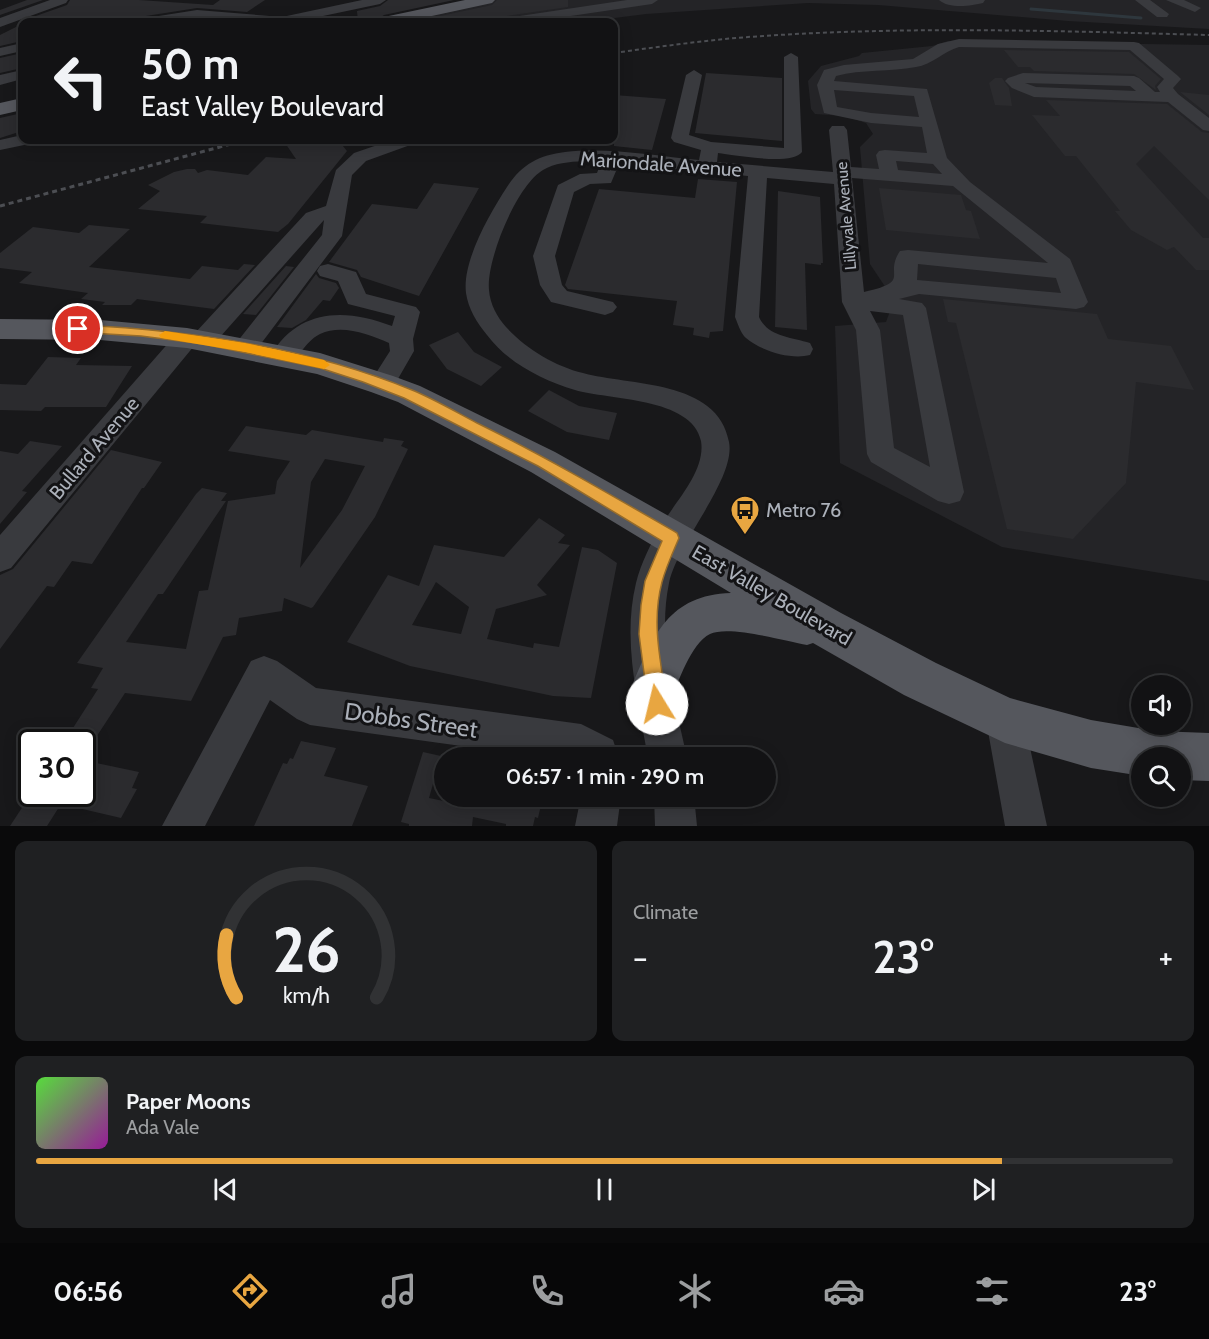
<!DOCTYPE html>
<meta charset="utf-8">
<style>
:root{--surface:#121214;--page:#1f2022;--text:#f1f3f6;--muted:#9c9ea0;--line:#313234;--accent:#e8a641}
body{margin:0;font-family:Cabin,sans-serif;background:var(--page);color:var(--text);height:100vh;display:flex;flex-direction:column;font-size:22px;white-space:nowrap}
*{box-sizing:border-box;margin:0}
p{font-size:20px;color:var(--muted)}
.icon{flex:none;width:33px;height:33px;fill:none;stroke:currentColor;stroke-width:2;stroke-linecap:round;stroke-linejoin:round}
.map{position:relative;height:826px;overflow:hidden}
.side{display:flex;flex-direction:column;gap:15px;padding:15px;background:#0a0a0b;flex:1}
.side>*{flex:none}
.top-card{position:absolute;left:18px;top:18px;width:600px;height:126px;border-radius:12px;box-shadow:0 3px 15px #0003,0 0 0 2px var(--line);background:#121214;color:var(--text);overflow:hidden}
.tools{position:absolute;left:1131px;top:675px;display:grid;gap:12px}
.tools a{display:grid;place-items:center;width:60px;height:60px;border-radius:50%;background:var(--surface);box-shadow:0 3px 15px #0003,0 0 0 2px var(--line);font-size:30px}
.speed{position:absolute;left:18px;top:729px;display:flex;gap:12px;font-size:30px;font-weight:700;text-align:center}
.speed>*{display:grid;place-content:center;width:78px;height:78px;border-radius:50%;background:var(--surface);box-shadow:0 3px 15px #0003,0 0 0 2px var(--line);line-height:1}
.speed .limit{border:3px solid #111;border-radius:9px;background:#fff;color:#111}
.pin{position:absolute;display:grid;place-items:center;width:51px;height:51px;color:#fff;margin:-26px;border:3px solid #fff;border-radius:50%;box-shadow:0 2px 6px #0007}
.me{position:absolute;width:66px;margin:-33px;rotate:351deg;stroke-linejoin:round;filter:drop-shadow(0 0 4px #0008)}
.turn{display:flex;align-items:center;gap:21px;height:126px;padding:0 24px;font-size:27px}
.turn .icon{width:78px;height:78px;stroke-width:2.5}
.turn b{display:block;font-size:42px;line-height:51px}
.big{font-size:45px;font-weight:600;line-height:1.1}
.side .tile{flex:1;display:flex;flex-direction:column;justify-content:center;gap:9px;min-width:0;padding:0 21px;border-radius:12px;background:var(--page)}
.side .dial{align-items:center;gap:0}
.dial svg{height:156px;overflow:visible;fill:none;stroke:var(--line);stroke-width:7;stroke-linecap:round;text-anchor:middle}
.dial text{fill:var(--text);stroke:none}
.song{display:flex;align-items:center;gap:18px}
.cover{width:72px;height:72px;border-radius:9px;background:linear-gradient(135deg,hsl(110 70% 55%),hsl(300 70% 35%))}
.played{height:6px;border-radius:3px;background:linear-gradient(90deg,var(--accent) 85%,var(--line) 85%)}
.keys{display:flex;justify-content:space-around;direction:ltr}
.heat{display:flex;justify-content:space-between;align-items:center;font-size:33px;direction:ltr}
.side .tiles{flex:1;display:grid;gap:15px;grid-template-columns:1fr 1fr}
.tile:last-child{grid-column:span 2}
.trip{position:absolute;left:434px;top:747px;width:342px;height:60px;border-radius:30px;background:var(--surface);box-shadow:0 3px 15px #0003,0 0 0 2px var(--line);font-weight:600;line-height:60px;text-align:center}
.dock{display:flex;height:96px;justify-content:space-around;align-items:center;background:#070708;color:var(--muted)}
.dock .icon{width:42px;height:42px}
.dock .selected{color:var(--accent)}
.dock b{font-size:27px;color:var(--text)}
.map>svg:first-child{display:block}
</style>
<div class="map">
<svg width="1209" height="826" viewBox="0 0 1209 826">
<rect width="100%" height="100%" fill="#18181a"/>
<path fill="#242427" d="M494,0H1209V29L1068,21L878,5L808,3L646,14L583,22H391Z
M948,41L1209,45V581L1002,547L840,463L835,326L886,322L894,300L870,264L860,147L873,134L866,123L845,116L815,114L811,109L808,81L821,66L859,56L862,53L932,46Z"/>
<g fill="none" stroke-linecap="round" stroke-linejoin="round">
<path stroke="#2e373d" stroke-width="3" d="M1031,9L1141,18"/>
</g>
<path fill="#2b2b2e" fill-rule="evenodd" d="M27,0H43L0,15V10Z
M70,0H139L213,5L220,0H265L247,12L197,8L146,16L137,22H26L35,18L33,17L67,5Z
M388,0H454L384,15L374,22H358L357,11L380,6Z
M497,0H568V7L507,16L494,22H412L492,5Z
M22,24V41L0,46V35Z
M1004,50L1129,52L1161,79L1155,86L1156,90L1134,74L1034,71L1030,67H1018Z
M22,53V68L0,73V58Z
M706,73L782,78V141L695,133Z
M995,78H1002L1009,88L1012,106L995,105L989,83Z
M1180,92L1209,95V115Z
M614,95L666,99L652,150L614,146Z
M1046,100L1167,104L1202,132L1209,133V200L1154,146L1136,164L1203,238H1209V270H1196L1174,247L1167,250L1131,230L1115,211H1120L1076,156H1065L1032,115L1060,116Z
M22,113V131L0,138V118Z
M283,140H338L347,151L288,224L278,232L200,223L207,216L138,209L160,191L148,185L174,172L187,169H195L198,173L207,170L248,175L266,157L296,159Z
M698,179L737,182L723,331L710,332L709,338L693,335L694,328L673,325L677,301L568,289L565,285L599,189L695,198Z
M434,183L479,188L419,296L361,277L357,270L329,262L372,204L417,209Z
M879,188L961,195L966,210L971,211L980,239L886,230Z
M778,191L820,197L823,263H821V265L805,263L807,330L775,327Z
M89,225L130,229L89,267L190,279L202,266L238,270L244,264L255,265L214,309L137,299L131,305H102L105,302L81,299L88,293L19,283L32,272L0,268V253L33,227L79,233Z
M286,266L294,267L256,315L243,314Z
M316,274L319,278L336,283L339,288L330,301L323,300L306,320L292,328L277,327Z
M943,299L1097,314L1108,339L1171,346L1194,390L1136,382L1126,483L1073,539L1007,529L956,323L948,322Z
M458,332L474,352L502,367L481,386L447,369L429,345Z
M48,357L81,358L76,365L132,366L106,407H45L41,411L0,410V384L26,385Z
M549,390L579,406L617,413L609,440L567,432L528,411Z
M246,426L306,435L312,430L383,442L384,438L404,441L401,446L408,449L375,517L313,607L311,608L284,598L282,611L239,618L236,635L223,637L191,701L125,693L93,742H64L98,689L91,688L103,668L77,663L196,494L202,488L227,493L221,501H226L163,594H158L126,642L186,649L199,591L208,590L228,501L275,494L277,481L290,461L228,451ZM325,459L365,466L342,510L300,568L311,482Z
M30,441L62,446L22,491L27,492L0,524V451L18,454Z
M111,450L162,462L144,488H142L92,564L72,561L54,587L47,586L0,649V575L13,569Z
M539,518L565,535L558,543L570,545L537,585L547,595L496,609L487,639L533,648L534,643L559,647L582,547L598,550L617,563L591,698L553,696L410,666L347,642L388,575L419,586L434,545L504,557ZM436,582L469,607L461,634L412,625Z
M301,741L336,748L324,776L368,786L352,826H254L283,763L287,764L290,758L293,759Z
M423,752L441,756L429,798L463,805L465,796H543L538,818L535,817L533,826H506V824L473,817L472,826H409V824L401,822Z
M82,760L139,772L132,788L137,789L121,818L61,804L47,826H10L31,794H82Z"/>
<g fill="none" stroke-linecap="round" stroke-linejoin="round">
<path fill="#393a3e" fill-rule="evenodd" d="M50,0H68L66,3L0,27V18Z
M362,0H386L380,4L304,20L305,22H255L197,18L168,22H139L146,18L197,10L282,17Z
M627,0H658L652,4L530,22H500L507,18Z
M939,0H985L983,3C971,6 949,9 939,0Z
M1135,0H1150L1169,14L1167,17H1157Z
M1166,0H1184L1201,8L1195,12Z
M959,39L1134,42L1139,43L1178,76L1181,79L1173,88L1178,94L1209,118V131L1203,130L1168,102L1034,97L1012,88L1005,81L1008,78L1023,73L1134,76L1139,78L1155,92H1160L1157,87L1164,79L1130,50L959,47C944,51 932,65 916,67C890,72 862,69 836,76L834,81L927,89L947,158L970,182L1070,259L1088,302L1084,307L1076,309L919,294L899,299L922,303L926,308L964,492L960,501L949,504L938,501L871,462L867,454L856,330L842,302L834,184L767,178L759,317C768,337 791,337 810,343L813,349L810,355C791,360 761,351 746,338C741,334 738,324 735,317L748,176L619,164L611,183L590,184L574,192L555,256L562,285L567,291L613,302L617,307L613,312L605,315L551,302L540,285L533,256L558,185L580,174L597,173L601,162C583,161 559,160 543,170C517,185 486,260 489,290C490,304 497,317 506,327C526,349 555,366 583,373C629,386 718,379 729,442C736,479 678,541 669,583C657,641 675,701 687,758H648C638,700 622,641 636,583C641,563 651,543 661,526C675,502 706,471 701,441C692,397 608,400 575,390C542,380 508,363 487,335C477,323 468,308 466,293C462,261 490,213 507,187C521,165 539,155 565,152C609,147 655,156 699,160L701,150L674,142L671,138L686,75L694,70L702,75L689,135L711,142L784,148V57L791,53L798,57L802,152C792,166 735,155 718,153L717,162L833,172L829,130L832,126H844L847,130L851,167L879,169L876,155L879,151L885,150L927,153L922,127L871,123L824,113L817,85L824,70L844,65L913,59L938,44ZM1025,83L1130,86L1136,91L1036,87ZM834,90L914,96L919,117L871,113L837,107ZM896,161L933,164L942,174L898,170ZM852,178L953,186L1048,263L908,250L900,251C883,276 913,281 864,292ZM918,264L1056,278L1061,293L917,280ZM870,311L903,315L930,467L894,448L880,330Z
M22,43V51L0,56V48Z
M22,70V79L0,85V75Z
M22,135V140H31L29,144L0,150V140Z
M392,140H416L413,144L366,161L352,175L342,236L254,353L245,356L236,353L233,347L322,235L324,220L212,346L203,348L194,346L11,568L0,572V535L178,332L187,330L196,332L306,213L326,206L336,170L354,153Z
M328,264L356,272L366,294L416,307L420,312L413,339L414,351L391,391L382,393L373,391L369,384L390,351L389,343C368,334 342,324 320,334C301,343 298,369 274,362L270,356C299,308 345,308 392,326L395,316L348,304L338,281L320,276L317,271L320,266Z
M264,656L277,661L316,688L581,724L613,740L619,758H547L310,725L297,719L270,700L205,826H162L251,661Z
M1005,701L1018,707L1024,720L1047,826H1005L986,720L992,707Z
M581,796H621L617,826H575Z
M654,796H694L697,826H655Z"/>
<path fill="#55575d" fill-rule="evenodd" d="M465,0H495L492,3L404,22H376L384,17Z
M22,98V110L0,115V103Z
M0,319L100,320L187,328L320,353L393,376L420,386L555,452L841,613L936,663L1010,698L1091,720L1156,731L1209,733V781L1180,780V758H1142V776L1091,768L1005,743L904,695L813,643L807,645C785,641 729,625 710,634C691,643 678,683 670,702L654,708L638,702L632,686C653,635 669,595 731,593L531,472L398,402L371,392L317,374L187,348L100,340L0,339Z"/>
<path stroke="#4c4e53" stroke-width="2" stroke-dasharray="4 3" stroke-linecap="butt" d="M614,53C664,46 713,39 763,36C912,26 1060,31 1209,35"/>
<path stroke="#4c4e53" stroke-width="3" stroke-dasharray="5 4" stroke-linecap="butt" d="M0,206L246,140"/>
</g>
<path fill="#e8a641" stroke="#976c2a" stroke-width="1.5" d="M78,325C190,330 307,347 412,390C434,399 456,412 477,423C546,457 611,495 677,533L679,538C673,552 666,567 662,582C651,623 661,663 667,704L664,711L657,713L651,711L648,704L639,634L641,605L645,581L662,541L538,466L404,398L363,382L320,368L203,344L141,336L73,332L72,329Z"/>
<path fill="#f59e0b" d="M165,331L245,343L324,360L330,365L324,369L245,352L161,338L159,335Z"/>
<defs>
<g id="bus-pin" transform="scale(1.5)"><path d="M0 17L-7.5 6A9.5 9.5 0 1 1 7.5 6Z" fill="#e8a641" stroke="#131315"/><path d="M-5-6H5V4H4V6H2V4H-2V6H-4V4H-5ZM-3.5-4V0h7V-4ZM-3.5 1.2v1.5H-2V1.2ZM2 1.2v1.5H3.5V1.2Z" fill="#111"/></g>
</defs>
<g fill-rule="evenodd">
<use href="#bus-pin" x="745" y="510"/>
</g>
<g text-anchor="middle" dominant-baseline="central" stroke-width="6" stroke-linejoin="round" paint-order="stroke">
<g font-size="16" fill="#abb0b9" stroke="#131315">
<text transform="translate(846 216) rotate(-95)">Lillyvale Avenue</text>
</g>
<g font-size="20" fill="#abb0b9" stroke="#131315">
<text transform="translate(661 164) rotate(4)">Mariondale Avenue</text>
<text transform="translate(94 448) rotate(-50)">Bullard Avenue</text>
<text transform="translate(772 595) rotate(30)">East Valley Boulevard</text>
</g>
<g font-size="20" fill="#abb0b9" stroke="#131315" text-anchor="start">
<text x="766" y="510">Metro 76</text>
</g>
<g font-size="24" fill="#abb0b9" stroke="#131315">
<text transform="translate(411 720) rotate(8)">Dobbs Street</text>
</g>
</g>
</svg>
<div class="tools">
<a><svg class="icon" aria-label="sound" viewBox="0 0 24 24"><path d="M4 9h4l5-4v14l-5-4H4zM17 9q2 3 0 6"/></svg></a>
<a><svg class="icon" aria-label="search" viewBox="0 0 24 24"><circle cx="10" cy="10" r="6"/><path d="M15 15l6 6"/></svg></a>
</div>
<div class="speed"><div class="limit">30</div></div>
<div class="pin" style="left:78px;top:329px;background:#d93025"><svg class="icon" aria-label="arrive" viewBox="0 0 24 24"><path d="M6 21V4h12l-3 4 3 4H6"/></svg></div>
<svg class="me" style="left:657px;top:704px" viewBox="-20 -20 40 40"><circle r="19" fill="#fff"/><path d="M0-13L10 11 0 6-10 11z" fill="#e8a641"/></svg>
<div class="trip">06:57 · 1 min · 290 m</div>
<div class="top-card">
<div class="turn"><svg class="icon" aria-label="left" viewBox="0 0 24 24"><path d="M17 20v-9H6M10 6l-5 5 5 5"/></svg><div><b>50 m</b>East Valley Boulevard</div></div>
</div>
</div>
<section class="side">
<div class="tiles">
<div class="tile dial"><svg viewBox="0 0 100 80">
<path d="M14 69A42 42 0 1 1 86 69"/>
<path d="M14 69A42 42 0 0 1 9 37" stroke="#e8a641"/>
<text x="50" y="56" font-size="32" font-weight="700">26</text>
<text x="50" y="72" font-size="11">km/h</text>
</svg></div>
<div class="tile"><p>Climate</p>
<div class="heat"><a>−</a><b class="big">23°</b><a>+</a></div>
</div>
<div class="tile">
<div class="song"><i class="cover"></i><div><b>Paper Moons</b><p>Ada Vale</p></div></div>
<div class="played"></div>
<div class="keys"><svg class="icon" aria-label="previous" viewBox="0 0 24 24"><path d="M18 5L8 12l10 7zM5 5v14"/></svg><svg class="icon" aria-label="pause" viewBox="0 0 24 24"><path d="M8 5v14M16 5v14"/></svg><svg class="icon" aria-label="next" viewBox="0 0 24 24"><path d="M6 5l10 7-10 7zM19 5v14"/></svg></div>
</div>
</div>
</section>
<nav class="dock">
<b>06:56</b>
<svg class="icon selected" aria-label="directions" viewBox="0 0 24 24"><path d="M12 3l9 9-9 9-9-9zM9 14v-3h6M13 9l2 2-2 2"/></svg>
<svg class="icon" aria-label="music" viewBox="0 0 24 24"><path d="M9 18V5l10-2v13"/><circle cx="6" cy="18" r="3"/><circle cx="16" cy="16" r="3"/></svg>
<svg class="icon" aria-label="phone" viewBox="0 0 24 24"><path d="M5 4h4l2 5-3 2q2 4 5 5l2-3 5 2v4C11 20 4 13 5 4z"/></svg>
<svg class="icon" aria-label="climate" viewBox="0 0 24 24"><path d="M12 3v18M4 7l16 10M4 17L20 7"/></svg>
<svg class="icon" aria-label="car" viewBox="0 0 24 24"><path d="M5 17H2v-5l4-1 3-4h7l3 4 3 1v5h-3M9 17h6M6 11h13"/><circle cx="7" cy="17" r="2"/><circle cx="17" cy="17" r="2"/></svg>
<svg class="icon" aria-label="filters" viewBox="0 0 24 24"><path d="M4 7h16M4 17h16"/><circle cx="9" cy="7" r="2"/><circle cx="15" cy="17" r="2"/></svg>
<b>23°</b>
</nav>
